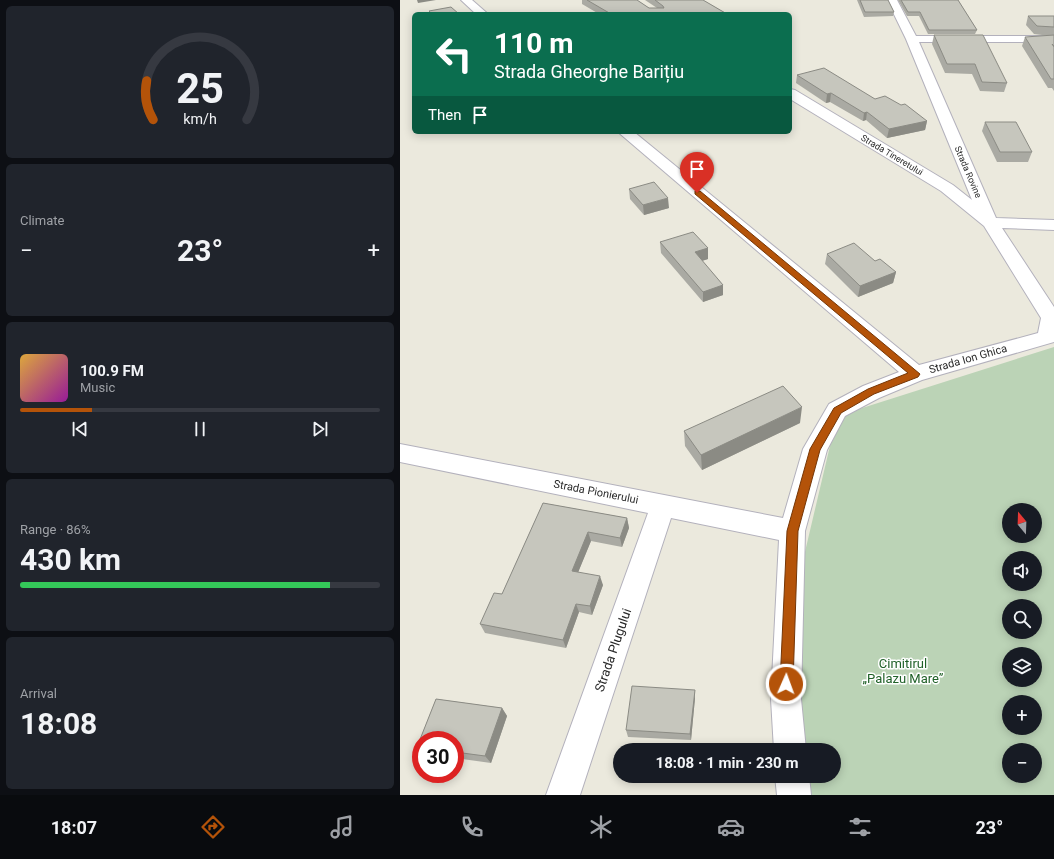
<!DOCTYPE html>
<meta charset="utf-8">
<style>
:root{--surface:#171b24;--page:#20242c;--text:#f1f3f6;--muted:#9ea1a6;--line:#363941;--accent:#b45309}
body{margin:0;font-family:Roboto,sans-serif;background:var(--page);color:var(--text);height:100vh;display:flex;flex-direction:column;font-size:15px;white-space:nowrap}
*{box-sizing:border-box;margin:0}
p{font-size:13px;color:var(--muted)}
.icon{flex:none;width:22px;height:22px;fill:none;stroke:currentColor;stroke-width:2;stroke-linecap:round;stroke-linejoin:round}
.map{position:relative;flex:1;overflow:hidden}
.drawer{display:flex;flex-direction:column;gap:6px;padding:6px;background:#0d0f14;width:400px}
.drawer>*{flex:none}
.guide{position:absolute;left:12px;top:12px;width:380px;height:122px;border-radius:6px;box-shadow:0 2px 10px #0003;background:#0b6e4f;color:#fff;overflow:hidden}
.needle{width:26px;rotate:341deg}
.controls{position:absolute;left:602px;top:503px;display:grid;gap:8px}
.controls a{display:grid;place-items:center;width:40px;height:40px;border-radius:50%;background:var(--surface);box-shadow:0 2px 10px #0003;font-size:20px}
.speed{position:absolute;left:12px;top:731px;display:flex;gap:8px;font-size:20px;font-weight:700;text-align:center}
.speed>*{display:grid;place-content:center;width:52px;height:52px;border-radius:50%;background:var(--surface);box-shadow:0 2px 10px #0003;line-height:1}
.speed .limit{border:6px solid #d22;background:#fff;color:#111}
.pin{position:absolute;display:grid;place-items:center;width:34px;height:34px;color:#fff;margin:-41px -17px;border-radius:50% 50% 50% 0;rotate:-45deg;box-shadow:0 0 4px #0007}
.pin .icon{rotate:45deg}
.me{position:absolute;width:44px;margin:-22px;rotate:2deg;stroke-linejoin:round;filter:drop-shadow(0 0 3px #0008)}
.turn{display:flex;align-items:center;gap:14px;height:84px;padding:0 16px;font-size:18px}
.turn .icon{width:52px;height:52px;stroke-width:2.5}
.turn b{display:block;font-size:28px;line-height:34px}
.then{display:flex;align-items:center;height:38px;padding:0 16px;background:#0003;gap:8px;font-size:15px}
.big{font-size:30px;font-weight:700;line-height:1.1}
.drawer .tile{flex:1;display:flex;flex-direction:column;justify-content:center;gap:6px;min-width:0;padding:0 14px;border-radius:6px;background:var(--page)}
.drawer .dial{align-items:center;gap:0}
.dial svg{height:104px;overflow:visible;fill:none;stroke:var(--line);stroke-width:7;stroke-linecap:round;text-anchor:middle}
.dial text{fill:var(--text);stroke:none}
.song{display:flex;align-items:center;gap:12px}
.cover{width:48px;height:48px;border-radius:6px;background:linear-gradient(135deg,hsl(40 70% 55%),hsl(300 70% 35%))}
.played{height:4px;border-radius:2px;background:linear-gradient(90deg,var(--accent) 20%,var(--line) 20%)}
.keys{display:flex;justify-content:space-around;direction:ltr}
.heat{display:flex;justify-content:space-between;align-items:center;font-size:22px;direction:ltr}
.charge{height:6px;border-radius:3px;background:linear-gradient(90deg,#34c759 86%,var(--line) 0)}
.trip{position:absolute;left:213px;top:743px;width:228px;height:40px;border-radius:20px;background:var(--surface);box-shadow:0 2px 10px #0003;font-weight:700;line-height:40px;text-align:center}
.tabs{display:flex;height:64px;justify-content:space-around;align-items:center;background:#090b0e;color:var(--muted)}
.tabs .icon{width:28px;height:28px}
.tabs .current{color:var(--accent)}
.tabs b{font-size:18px;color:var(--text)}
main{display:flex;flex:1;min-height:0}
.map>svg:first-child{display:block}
</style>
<main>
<section class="drawer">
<div class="tile dial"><svg viewBox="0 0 100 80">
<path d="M14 69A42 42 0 1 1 86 69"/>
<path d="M14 69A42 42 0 0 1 9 39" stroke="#b45309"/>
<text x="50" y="56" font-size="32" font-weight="700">25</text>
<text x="50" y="72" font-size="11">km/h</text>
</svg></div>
<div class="tile"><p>Climate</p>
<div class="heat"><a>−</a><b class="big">23°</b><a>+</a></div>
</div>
<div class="tile">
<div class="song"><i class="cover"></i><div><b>100.9 FM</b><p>Music</p></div></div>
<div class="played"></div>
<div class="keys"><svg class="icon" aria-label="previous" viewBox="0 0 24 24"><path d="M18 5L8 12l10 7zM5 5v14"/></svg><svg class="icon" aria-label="pause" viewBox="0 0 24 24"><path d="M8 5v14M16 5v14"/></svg><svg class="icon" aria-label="next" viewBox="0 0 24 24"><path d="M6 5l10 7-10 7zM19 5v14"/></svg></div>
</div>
<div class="tile"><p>Range · 86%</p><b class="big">430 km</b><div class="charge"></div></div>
<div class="tile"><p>Arrival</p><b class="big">18:08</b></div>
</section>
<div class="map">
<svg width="654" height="795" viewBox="0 0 654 795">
<rect width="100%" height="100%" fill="#ebe9dd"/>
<path fill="#bbd3b6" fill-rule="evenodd" d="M654,347V795H401V776H434V750H399L400,573L437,416ZM609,510H635V536H609ZM609,558H635V584H609ZM609,606H635V632H609ZM609,654H635V680H609ZM609,702H635V728H609ZM609,750H635V776H609Z"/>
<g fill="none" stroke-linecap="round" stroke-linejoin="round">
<g stroke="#b3b1bc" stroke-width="2">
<path id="minor" d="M61,0H72L88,14H76Z
M487,0H497L516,36H654V42H519L596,218L654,220V230L602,228L654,307V342L522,380L479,398L445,416L427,450L405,531L401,699L406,750H374L371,699L379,540L271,518L180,795H146L248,513L0,462V444L383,518L403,449L429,404L463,386L499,372L218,132H234L519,365L638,333L641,318L584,226L541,191L390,99V89L395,90L553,185L572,200L506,39Z
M375,776H409L411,795H377Z"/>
</g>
<use href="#minor" fill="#fff" fill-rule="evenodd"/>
</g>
<path fill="#aaaaa3" d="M182,0H237L249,8H257L245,0H303L327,14H199L182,4Z
M457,0H488L494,12L493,16L464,17Z
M498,0H558L577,30L575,34H528L519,16H507Z
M628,16H654V91L652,88H648L622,46L625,37L650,36L634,34L626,25Z
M534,35L607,83L604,92L580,91L572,74L545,73L532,44Z
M397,75L475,99L527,121L525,130L487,138L466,120L463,121L430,102L426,103L396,83Z
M585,122L632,152L628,162H597L582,131Z
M229,189L269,208L244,215L230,199Z
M260,242L308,248V259L302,261L323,285V295L303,302L261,253Z
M427,254L475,261L496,272L493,283L458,297L425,264Z
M400,423L302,470L285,446L284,431Z
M143,503L227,518L229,528L222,547L191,541L178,572L203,585L192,615L179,612L166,648L85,633L80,624L102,594Z
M295,690V698L291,740L228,737L226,730Z
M36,699L102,708L107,716L91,763L55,758V740H21V750L17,747Z"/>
<path fill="#8b8b84" d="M17,0H36L18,3Z
M431,93L430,102L426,103L427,94Z
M467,112L466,120L463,121L464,113Z
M527,121L525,130L487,138L489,129Z
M268,198L269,208L244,215L243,205Z
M308,248V259L295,263V252Z
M496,272L493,283L458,297L460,286Z
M323,285V295L303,302V292Z
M402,407L400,423L302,470L301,455Z
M227,518L229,528L222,547L220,538Z
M188,532L191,541L175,580L172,571Z
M200,576L203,585L192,615L190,606Z
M176,604L179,612L166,648L163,640Z
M295,690V698L291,740L290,734Z
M102,708L107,716L91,763L85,756Z"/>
<path fill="#c6c6bd" stroke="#8b8b84" d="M187,0H237L249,8H264L263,6L255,0H303L327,14H211Z
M460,0H488L494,12H465Z
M501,0H558L577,30H529L520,12H508Z
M51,7L59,14H32L29,11Z
M628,16H654V27L637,26Z
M534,35H583L607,83L582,82L575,64H547Z
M654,35V46L652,44L654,47V79H651L625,37Z
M424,68L475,99L485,96L501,105L505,104L527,121L489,129L467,112L464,113L431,93L427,94L397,75Z
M585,122H616L632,152H600Z
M254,182L268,198L243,205L229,189Z
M293,232L308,248L295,252L323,285L303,292L260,242Z
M454,243L475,261L480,259L496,272L460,286L427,254Z
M383,386L402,407L301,455L284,431Z
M143,503L227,518L220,538L188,532L172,571L200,576L190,606L176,604L163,640L80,624L94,593L102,594Z
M232,686L295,690L290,734L226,730Z
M36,699L102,708L85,756L55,752V740H21V747H17Z"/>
<path fill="#b45309" stroke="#753606" d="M295,191H300L520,374L518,377L474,394L441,413L420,450L398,531L393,684L391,688L386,690L382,688L380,684L387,531L410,449L434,408L468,389L508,373L295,194Z"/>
<g text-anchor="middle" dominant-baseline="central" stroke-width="3" stroke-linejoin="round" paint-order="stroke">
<g font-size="9" fill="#2a2a2a" stroke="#fff">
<text transform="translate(492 155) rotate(31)">Strada Tineretului</text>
<text transform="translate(568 172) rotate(67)">Strada Rovine</text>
</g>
<g font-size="11" fill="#2a2a2a" stroke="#fff">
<text transform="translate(568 359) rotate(-16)">Strada Ion Ghica</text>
<text transform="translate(196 492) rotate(11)">Strada Pionierului</text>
</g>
<g font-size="13" fill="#2a2a2a" stroke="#fff">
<text transform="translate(213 650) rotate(-71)">Strada Plugului</text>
</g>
<g font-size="13" fill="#206128" stroke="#fff">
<text x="503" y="663">Cimitirul<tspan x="503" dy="15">„Palazu Mare”</tspan></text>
</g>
</g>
</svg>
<div class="controls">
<a><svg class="needle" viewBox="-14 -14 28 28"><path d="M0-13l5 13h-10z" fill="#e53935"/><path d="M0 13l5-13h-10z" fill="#9ea1a6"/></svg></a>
<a><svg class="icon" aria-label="sound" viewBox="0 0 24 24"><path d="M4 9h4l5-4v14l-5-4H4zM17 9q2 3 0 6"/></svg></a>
<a><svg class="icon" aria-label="search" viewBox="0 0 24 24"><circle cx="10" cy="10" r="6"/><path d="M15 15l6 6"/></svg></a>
<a><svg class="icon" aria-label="layers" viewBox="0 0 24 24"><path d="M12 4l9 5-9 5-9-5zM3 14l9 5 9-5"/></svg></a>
<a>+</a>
<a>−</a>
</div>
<div class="speed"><div class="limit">30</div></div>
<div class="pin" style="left:297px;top:193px;background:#d93025"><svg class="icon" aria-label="arrive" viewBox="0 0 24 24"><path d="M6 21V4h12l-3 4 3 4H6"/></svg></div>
<svg class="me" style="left:386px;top:684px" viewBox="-20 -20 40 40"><circle r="17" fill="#b45309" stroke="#fff" stroke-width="3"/><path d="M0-11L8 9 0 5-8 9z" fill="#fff"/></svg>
<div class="trip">18:08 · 1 min · 230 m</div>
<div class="guide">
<div class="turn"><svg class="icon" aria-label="left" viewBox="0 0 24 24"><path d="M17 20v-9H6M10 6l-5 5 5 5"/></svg><div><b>110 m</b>Strada Gheorghe Barițiu</div></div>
<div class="then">Then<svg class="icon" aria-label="arrive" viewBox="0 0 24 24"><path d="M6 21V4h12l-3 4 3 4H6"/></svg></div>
</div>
</div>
</main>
<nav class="tabs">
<b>18:07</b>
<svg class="icon current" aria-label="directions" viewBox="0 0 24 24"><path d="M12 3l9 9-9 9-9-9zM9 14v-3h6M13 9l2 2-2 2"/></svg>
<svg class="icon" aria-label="music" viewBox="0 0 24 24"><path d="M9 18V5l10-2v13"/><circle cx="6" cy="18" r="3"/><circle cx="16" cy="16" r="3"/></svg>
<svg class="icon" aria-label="phone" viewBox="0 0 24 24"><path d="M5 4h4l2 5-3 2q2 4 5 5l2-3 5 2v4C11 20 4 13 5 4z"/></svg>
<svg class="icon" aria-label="climate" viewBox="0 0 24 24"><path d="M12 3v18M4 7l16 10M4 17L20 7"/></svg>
<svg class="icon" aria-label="car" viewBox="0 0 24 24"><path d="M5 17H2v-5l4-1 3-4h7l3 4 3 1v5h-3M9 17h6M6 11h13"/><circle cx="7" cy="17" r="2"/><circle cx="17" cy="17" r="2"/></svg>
<svg class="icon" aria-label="filters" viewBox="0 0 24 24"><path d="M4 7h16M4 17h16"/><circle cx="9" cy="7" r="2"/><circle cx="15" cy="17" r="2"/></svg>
<b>23°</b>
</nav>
